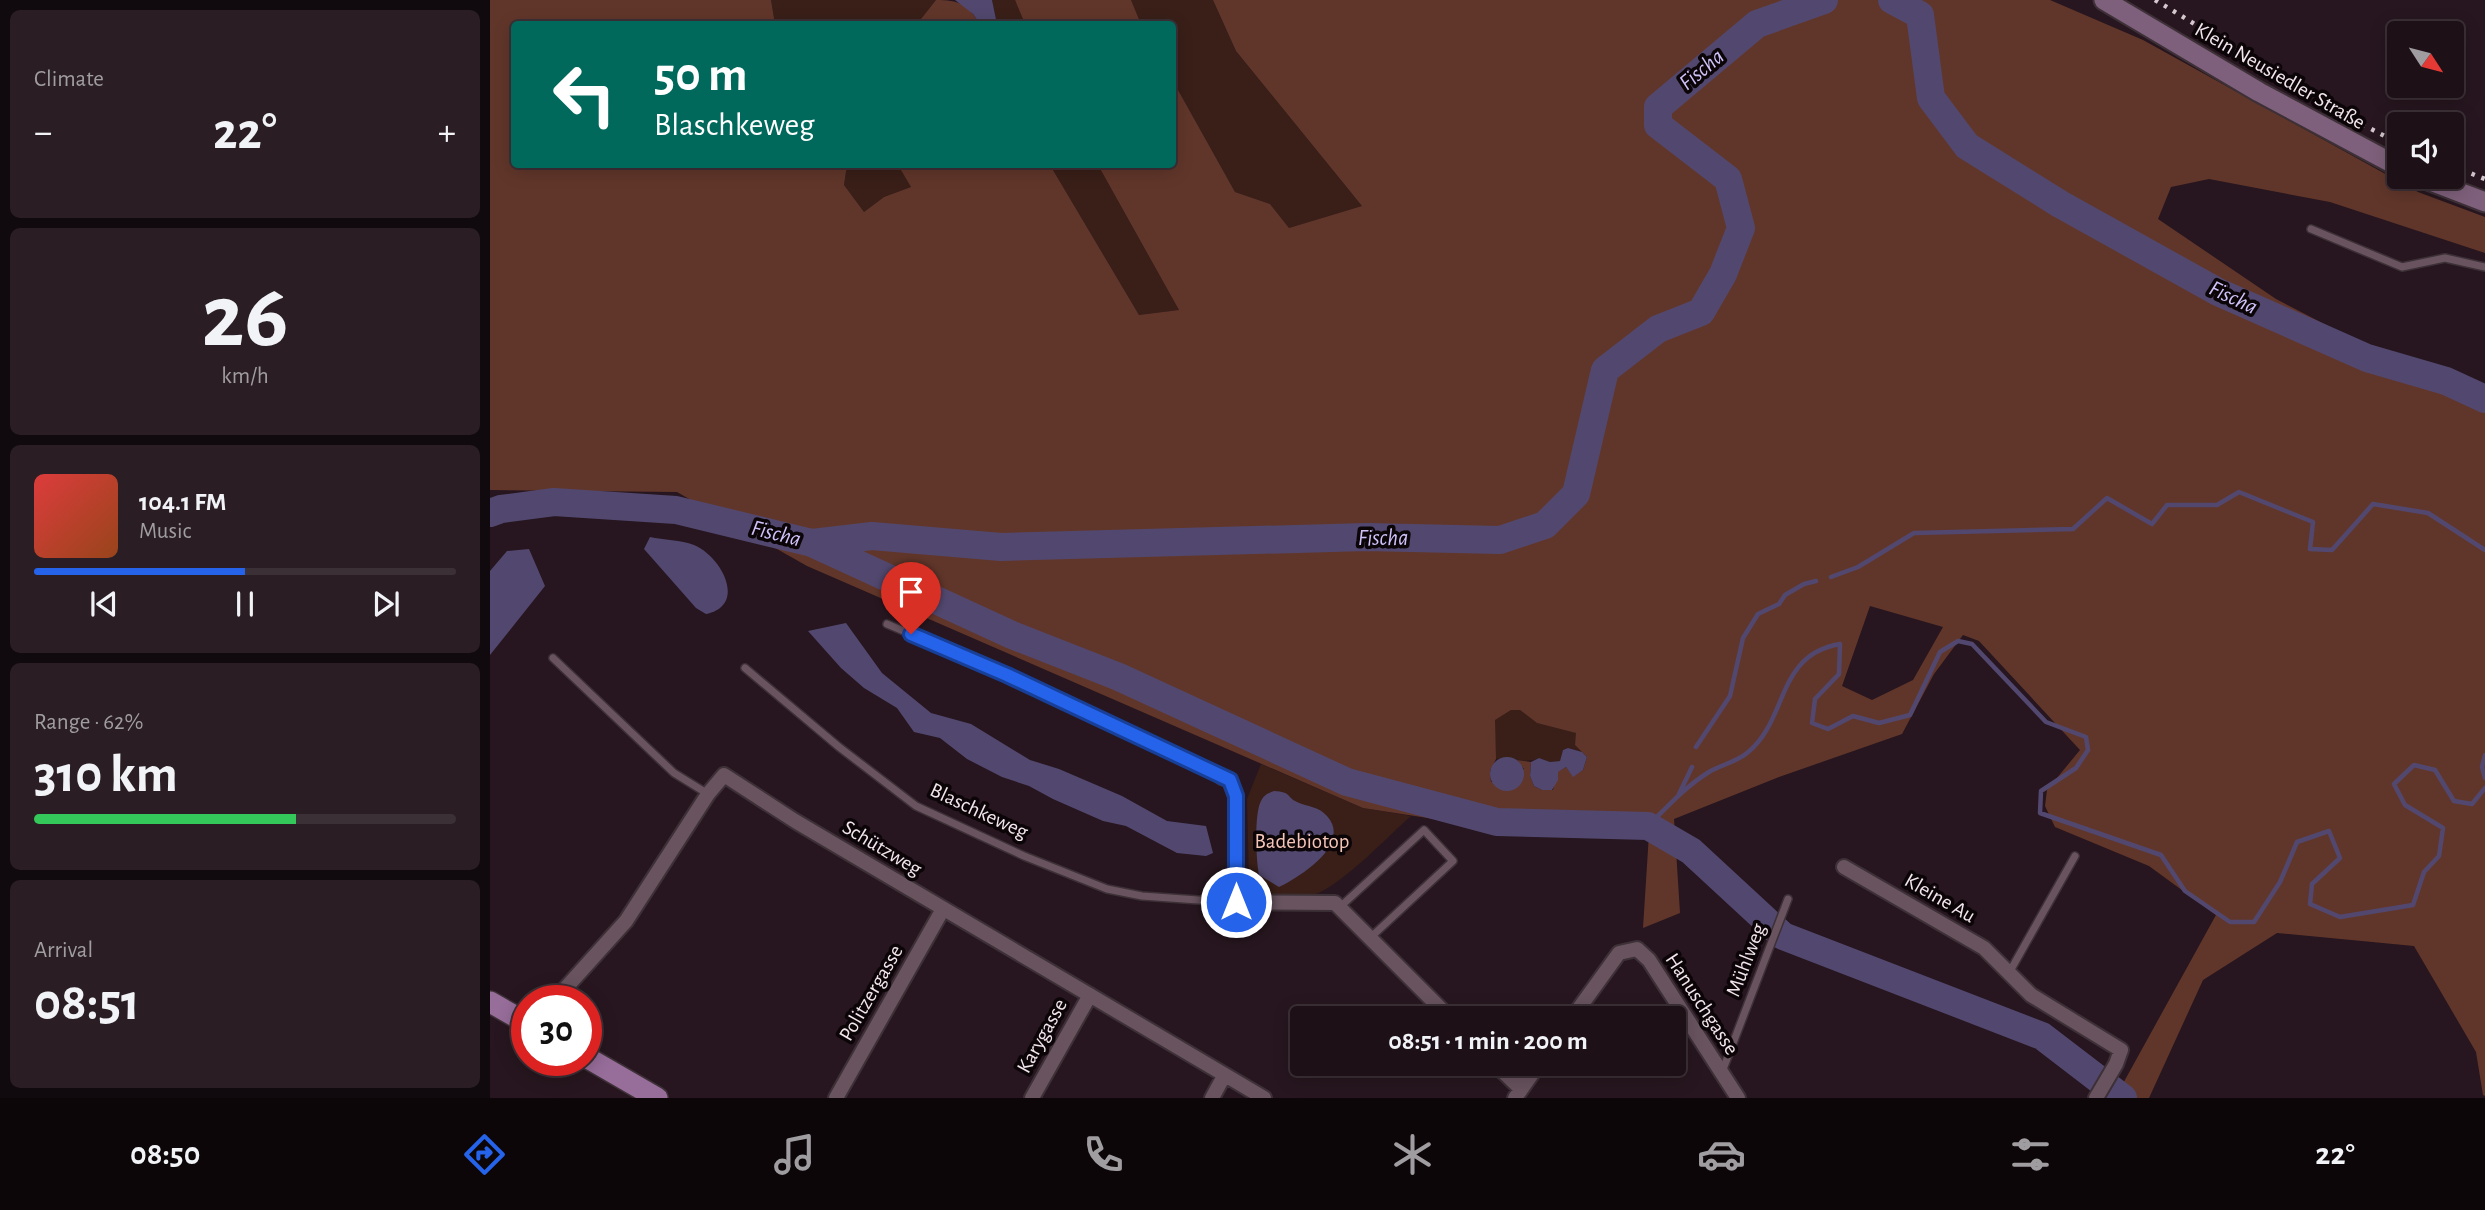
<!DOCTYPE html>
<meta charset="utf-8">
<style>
:root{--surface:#1d1017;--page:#2a1e24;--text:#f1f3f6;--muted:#a09da1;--line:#3b3036;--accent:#2563eb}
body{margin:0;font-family:"Alegreya Sans",sans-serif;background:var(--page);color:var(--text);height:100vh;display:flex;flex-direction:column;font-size:26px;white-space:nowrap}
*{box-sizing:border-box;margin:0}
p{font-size:23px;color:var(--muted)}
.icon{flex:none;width:38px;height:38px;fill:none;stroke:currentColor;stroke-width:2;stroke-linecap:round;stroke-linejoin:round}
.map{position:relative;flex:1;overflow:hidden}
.panel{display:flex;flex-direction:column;gap:10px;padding:10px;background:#10090d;width:490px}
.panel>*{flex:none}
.guide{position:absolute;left:21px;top:21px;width:665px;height:147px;border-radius:7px;box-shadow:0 4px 18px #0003,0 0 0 2px var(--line);background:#00695c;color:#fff;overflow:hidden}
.needle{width:46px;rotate:126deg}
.fabs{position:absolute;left:1897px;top:21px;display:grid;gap:14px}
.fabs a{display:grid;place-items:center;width:77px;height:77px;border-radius:7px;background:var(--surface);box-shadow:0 4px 18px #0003,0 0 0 2px var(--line);font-size:35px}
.speed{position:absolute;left:21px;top:985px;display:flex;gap:14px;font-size:35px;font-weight:700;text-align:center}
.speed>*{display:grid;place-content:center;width:91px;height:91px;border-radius:50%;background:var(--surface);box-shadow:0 4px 18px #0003,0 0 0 2px var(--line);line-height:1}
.speed .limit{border:10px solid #d22;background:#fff;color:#111}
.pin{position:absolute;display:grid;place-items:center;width:60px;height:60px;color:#fff;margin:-72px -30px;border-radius:50% 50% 50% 0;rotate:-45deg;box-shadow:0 0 7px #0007}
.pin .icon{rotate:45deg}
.me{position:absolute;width:77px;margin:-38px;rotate:0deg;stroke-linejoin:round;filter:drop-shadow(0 0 5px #0008)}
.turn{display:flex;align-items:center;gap:24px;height:147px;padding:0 28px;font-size:32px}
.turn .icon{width:91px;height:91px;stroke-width:2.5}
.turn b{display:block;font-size:49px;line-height:60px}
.big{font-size:52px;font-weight:700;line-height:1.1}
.panel .card{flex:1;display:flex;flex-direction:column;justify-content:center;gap:10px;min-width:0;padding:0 24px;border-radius:10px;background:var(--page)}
.panel .dial{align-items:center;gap:0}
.dial b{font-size:91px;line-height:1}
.song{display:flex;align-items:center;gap:21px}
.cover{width:84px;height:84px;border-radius:10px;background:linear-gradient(135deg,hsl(0 70% 55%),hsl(20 70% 35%))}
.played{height:7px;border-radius:4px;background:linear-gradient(90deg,var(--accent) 50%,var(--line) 50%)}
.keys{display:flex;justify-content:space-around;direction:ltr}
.heat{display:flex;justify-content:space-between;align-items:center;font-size:38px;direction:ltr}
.charge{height:10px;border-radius:5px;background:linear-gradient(90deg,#34c759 62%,var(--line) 0)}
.trip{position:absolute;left:800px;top:1006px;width:396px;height:70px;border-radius:7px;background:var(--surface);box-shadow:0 4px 18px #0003,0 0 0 2px var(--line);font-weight:700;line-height:70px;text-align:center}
.dock{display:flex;height:112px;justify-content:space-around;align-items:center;background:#0c0609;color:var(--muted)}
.dock .icon{width:49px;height:49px}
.dock .selected{color:var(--accent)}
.dock b{font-size:32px;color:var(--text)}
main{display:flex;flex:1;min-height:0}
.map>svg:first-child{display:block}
</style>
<main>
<section class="panel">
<div class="card"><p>Climate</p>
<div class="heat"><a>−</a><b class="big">22°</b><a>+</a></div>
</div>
<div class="card dial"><b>26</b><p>km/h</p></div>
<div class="card">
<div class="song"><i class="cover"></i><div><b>104.1 FM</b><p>Music</p></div></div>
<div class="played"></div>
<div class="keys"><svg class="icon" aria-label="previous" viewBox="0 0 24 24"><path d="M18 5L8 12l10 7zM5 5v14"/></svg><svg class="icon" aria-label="pause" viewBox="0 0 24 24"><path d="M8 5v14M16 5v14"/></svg><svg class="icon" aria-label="next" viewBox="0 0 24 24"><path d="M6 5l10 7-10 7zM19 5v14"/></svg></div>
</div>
<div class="card"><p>Range · 62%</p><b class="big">310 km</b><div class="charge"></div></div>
<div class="card"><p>Arrival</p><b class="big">08:51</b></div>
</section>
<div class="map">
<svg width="1995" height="1098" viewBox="0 0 1995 1098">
<rect width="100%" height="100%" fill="#27161f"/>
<path fill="#391f18" d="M281,0H446L427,24H285Z
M502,0H525L535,24H507Z
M641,0H723L746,51L872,206L799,228L780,204L745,192L683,81L682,24H651Z
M408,164L421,187L394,197L374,212L354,185L357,165Z
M560,165H608L689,310L649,315Z
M1021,710H1030L1047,723L1087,733L1085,745L1092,752L1078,748L1073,750L1070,761L1060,762L1049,758C1035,765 1021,756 1006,759L1004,720Z
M771,764L873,808L921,816C899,835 846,892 819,896C811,898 801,897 792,897C778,897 768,894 759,882L757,799Z"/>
<path fill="#61362a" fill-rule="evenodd" d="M0,0H281L285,24H24V164L357,165L354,185L374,212L394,197L421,187L408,165H560L649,315L689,310L608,165L682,164L683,81L745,192L780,204L799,228L872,206L746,51L723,0H1560L1653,40L1928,192L1995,217V253L1840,202L1719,179L1681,187L1668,219L1786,299L1956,387L1995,404V1096L1993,1095L1986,1052L1924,946L1787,933L1713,980L1659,1098H1625L1726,915L1659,866L1565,827L1555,806L1557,790L1590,750L1489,641L1473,635L1444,674L1412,734L1289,777L1184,819L1190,913L1153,928L1159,834L996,827L873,808L317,566L187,492L0,490ZM1380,606L1453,627L1423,680L1382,700L1352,686ZM1021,710H1030L1047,723L1086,733L1085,745L1097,757L1093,770L1083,776L1076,767L1067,772L1063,790H1052L1044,786L1040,776L1041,762L1027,760L1034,769L1001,782L1000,771L1006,759L1005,720Z
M446,0C469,0 477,4 490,24H427Z
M525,0H641L651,24H535Z"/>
<path fill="#52486f" d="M465,0H502L507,24H490L483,14Z
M160,537C173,540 191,540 204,545C231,556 258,605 216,614L206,608L154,549Z
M39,549L55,586L0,655V571L17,551Z
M356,623L392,673L441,713L481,724L540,760L569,769L632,796L677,821L716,826L723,853L716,856L687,853L636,826L613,821L563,799L539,786L512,777L477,759L450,738L424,732L407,708L374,688L351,668L318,631Z
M1078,748L1092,752L1097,757L1093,770L1083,777L1076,767L1068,772V780L1062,790H1052L1044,786L1040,776L1041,762L1049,758L1060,762L1070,761L1073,750Z
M1000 774a17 17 0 1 1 34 0a17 17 0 1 1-34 0Z
M784,791C802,792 796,797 807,802C818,807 828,806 837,816C862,844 811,876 789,887L769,875C766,860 764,814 771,801C774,795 778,793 784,791Z"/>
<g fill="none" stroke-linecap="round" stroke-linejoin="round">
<path stroke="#52486f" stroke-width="4.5" d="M1341,577L1368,567L1424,533L1583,529L1617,498L1662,524L1677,505H1727L1749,492L1823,522L1820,549L1842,550L1883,504L1938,513L1995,550
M1206,747L1240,696L1253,638L1268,614L1289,604L1295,595L1314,584L1326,581
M1995,755L1992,767L1995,778
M1189,794L1202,767
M1158,826C1177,807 1196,786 1219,772C1231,765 1246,762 1257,753C1299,720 1285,655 1350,644L1349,674L1325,699L1322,723L1338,729L1363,716L1389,723L1420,715L1450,652L1468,641L1482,644L1556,722L1596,737L1598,750L1586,768L1551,791L1550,813L1671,855L1695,891L1740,922H1764L1790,882L1807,842L1839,831L1850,858L1822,884L1820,904L1850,917L1923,905L1934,872L1949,856L1953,828L1915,805L1904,784L1924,765L1945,770L1964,801L1982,804L1995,788"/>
<path stroke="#52486f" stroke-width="28" d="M1402,0L1430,15L1441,98L1477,146L1570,204L1728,292L1877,358L1956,381L1995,399
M0,513L11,509L64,502L186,510L322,543L382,536L511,547L877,537L1010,540L1055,525L1086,494L1115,370L1168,329L1211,312L1233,274L1251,228L1238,179L1168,125V107L1267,24L1334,0
M322,543L522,635L629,677L857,782L1007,822L1158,826L1201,851L1293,936L1552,1036L1633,1098"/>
<g stroke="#3d3037" stroke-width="10">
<path id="lane" d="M1821,229L1912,267L1955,258L1995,267
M397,624L517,675L732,777
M63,658L184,773L218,794
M255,668L349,747L426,806L534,856L617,889L652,896L736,902
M850,907L934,830L963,861L880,938
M1519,973L1585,856
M1232,1072L1298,899"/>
</g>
<g stroke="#3d3037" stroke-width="18">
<path id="street" d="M732,777L740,780L746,796V902
M1354,867L1494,948L1541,995L1631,1050L1626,1064L1606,1098
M736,902L845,903L960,1018
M64,1001L136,921L218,794L234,775L305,821L774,1098
M1082,1018L1129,953L1147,949L1159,960L1248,1098
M1005,1064L1031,1089
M346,1098L453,909
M542,1098L600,995
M722,1098L734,1076
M1025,1098L1049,1064"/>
</g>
<g stroke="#3d3037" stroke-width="23">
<path id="secondary" d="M1614,0L1769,92L1909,167
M1930,177L1995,202"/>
</g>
<g stroke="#3d3037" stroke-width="24">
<path id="primary" d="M0,1002L37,1023
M96,1057L167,1098"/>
</g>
<use href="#lane" stroke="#68535e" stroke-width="7"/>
<use href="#street" stroke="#68535e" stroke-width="14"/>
<use href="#secondary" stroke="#7f607c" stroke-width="19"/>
<use href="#primary" stroke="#976d9a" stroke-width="21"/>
<path stroke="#d4c7ce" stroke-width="4.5" stroke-dasharray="3.5 7" stroke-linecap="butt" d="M1665,0C1746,48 1824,102 1909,143
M1962,166L1995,179"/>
</g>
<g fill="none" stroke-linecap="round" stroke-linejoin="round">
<g stroke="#184099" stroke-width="18">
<path id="route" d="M421,634L517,675L740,780L746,796V902"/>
</g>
<use href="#route" stroke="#2563eb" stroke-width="12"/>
</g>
<g text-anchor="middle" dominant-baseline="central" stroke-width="7" stroke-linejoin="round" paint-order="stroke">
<g font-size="21" fill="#f3e6ed" stroke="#0b0508">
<text transform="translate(1790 76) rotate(30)">Klein Neusiedler Straße</text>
<text transform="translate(489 811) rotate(25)">Blaschkeweg</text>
<text transform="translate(392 848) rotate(31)">Schützweg</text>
<text transform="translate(1450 898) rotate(30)">Kleine Au</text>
<text transform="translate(1256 960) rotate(-69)">Mühlweg</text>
<text transform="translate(381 993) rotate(-60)">Politzergasse</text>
<text transform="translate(1212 1004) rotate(57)">Hanuschgasse</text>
<text transform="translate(552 1036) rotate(-61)">Karygasse</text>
</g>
<g font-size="21" fill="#f6c7b9" stroke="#0b0508">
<text x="812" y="841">Badebiotop</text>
</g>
<g font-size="23" font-style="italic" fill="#cec2f9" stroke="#0b0508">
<text transform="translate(1212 70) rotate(-40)">Fischa</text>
<text transform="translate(1743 298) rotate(25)">Fischa</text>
<text transform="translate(286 534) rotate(14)">Fischa</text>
<text x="893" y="538">Fischa</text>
</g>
</g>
</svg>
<div class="fabs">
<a><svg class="needle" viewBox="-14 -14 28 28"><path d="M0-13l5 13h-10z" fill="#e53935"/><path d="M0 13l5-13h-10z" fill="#a09da1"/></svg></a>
<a><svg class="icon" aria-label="sound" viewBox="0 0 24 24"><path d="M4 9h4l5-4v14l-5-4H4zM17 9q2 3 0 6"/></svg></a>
</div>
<div class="speed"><div class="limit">30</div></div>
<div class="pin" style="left:421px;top:634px;background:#d93025"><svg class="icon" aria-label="arrive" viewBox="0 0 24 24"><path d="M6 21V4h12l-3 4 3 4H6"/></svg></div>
<svg class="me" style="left:746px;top:902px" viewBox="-20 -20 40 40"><circle r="17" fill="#2563eb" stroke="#fff" stroke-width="3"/><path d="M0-11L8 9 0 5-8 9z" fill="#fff"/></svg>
<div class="trip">08:51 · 1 min · 200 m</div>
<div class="guide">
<div class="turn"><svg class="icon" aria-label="left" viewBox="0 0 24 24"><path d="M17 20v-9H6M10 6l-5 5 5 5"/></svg><div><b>50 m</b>Blaschkeweg</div></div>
</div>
</div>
</main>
<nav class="dock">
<b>08:50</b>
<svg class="icon selected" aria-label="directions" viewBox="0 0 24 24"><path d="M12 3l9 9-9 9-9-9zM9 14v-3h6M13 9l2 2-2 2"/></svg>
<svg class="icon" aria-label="music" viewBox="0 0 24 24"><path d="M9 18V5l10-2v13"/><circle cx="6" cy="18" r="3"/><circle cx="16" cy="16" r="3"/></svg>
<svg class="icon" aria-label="phone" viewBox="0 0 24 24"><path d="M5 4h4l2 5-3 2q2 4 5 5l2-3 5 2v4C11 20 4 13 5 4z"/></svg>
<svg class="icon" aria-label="climate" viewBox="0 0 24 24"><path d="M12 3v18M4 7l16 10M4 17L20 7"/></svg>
<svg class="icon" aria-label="car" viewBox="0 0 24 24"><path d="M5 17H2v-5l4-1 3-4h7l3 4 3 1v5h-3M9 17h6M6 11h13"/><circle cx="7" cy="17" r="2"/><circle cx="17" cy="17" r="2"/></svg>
<svg class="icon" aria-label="filters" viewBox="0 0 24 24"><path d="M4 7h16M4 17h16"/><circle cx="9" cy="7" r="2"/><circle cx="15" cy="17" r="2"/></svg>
<b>22°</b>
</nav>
